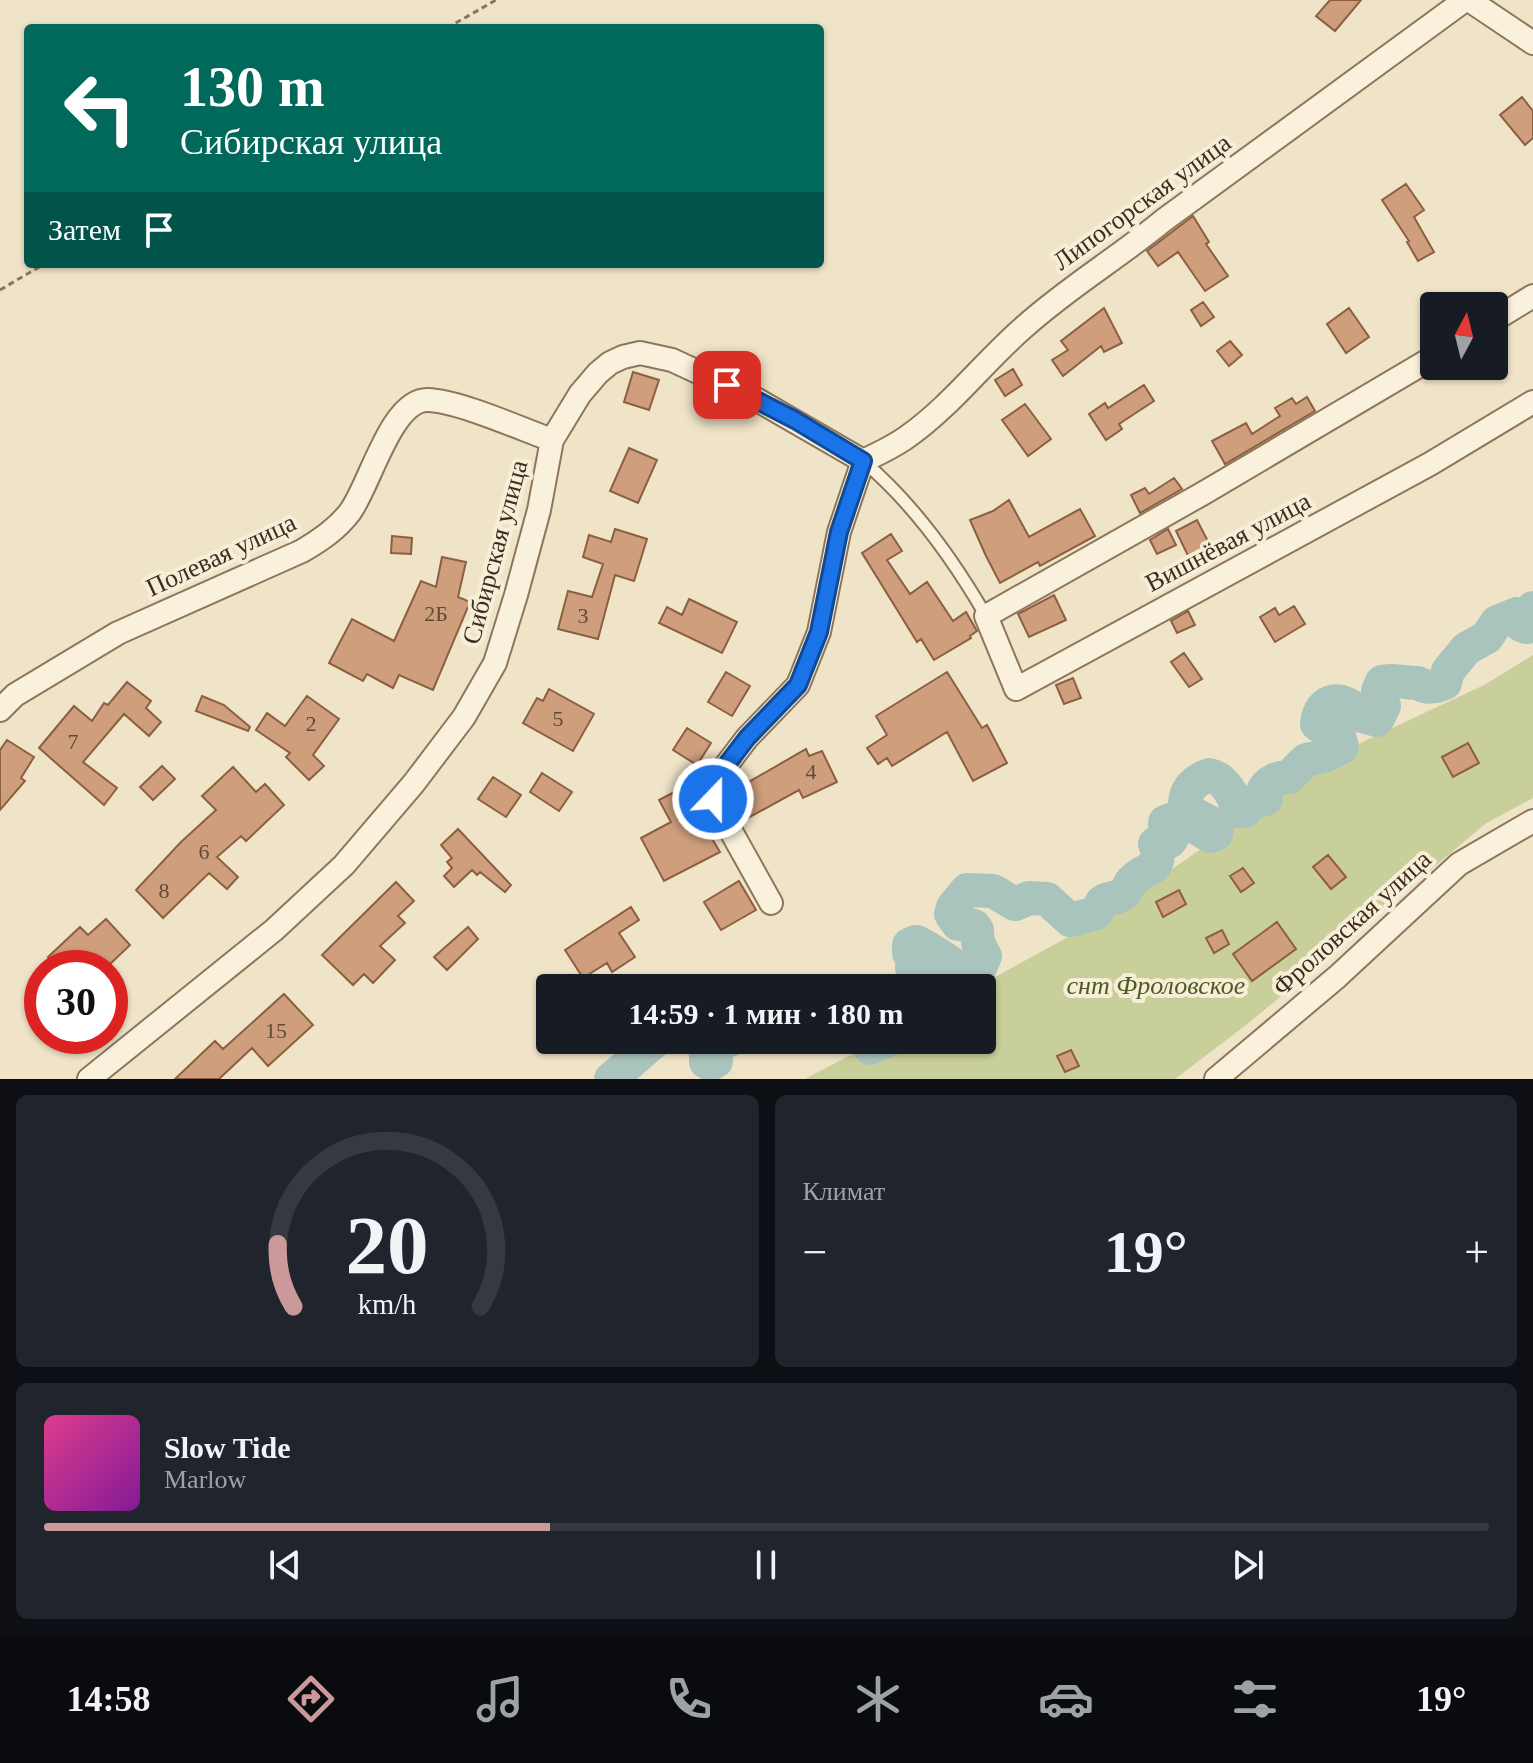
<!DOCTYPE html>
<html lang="ru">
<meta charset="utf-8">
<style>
:root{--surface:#171b24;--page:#20242c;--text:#f1f3f6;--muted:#9ea1a6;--line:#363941;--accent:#cc999b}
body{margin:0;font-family:Georgia,serif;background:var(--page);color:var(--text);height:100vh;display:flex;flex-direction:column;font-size:30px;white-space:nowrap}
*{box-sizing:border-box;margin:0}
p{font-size:26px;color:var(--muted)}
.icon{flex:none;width:44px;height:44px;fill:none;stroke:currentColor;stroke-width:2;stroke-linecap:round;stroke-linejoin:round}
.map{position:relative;height:1079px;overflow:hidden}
.sheet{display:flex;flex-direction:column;gap:16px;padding:16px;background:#0d0f14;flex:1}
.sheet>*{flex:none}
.hud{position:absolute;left:24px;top:24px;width:800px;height:244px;border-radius:8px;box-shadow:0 2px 6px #0004;background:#00695c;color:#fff;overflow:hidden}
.needle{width:52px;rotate:7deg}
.fabs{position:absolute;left:1420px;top:292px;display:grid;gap:16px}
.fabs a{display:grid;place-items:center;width:88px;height:88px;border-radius:8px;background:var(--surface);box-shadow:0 2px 6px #0004;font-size:40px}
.speed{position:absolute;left:24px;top:950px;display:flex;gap:16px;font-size:40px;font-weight:700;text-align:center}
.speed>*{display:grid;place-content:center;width:104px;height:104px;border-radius:50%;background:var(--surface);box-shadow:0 2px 6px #0004;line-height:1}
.speed .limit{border:12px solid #d22;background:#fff;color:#111}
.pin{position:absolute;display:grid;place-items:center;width:68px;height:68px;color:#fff;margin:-34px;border-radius:16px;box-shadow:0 4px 12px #0006}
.me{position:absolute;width:88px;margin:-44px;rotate:22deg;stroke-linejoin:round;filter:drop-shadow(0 0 6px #0008)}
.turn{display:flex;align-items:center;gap:28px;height:168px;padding:0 24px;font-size:36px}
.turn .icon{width:104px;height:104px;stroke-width:2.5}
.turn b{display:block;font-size:56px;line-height:68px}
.then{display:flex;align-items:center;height:76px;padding:0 24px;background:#0003;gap:16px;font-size:30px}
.big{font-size:60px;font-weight:600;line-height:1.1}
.sheet .widget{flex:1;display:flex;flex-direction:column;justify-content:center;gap:12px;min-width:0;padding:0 28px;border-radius:12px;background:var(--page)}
.sheet .dial{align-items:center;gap:0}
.dial svg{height:208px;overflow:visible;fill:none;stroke:var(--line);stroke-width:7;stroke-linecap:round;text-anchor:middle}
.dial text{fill:var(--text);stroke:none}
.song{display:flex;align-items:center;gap:24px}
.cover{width:96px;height:96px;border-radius:12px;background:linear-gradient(135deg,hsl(330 70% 55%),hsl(290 70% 35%))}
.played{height:8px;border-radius:4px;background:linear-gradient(90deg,var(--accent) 35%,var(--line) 35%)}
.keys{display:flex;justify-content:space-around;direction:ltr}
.heat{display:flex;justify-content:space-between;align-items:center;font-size:44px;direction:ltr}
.sheet .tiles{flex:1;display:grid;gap:16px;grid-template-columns:1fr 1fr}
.widget:last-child{grid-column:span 2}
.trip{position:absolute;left:536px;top:974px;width:460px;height:80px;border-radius:8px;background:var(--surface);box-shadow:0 2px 6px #0004;font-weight:600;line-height:80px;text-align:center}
.menu{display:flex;height:128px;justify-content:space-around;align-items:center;background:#090b0e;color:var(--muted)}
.menu .icon{width:56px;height:56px}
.menu .selected{color:var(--accent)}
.menu b{font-size:36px;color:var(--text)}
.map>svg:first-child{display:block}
</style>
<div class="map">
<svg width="1533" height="1079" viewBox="0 0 1533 1079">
<rect width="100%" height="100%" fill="#f0e4c8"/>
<path fill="#c9cf9b" d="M1533,655V798L1485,824L1250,1022L1175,1079H805L879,1040H982V988H975L1099,920L1339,753L1486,684Z"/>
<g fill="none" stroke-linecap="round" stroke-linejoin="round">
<path stroke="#a9c4bc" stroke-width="34" d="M937,988L928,984L912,968L913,956L909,953V945L916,942C922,944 961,968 963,973L977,975L985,956L978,943L977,930L974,926L958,924L951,914L953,907L967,890L993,891L1015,904L1029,898L1047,899L1070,920L1096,913L1102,902C1108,897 1113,899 1120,896C1127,893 1127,887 1132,881C1145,866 1165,872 1155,844L1161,840L1170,841L1172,838L1165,829V822L1178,817L1210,836L1216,834L1217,826L1192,813L1185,803C1186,788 1196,780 1209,775C1225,778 1234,796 1238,811H1245L1249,803L1266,799L1262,793C1267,780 1278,778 1289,777L1306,760L1324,756L1342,747L1339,735L1325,730L1317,724C1319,697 1344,694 1359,715L1377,720L1384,706L1378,691L1382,682C1391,679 1408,683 1418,683C1427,689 1436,687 1445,683L1448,671L1466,649L1487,637L1497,622L1517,614L1521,618V625L1527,627L1530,625L1533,608
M701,1040L706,1053V1062L711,1064L716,1061L713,1051L716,1044L730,1040
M866,1040L870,1048L888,1040
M611,1079L656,1040"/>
</g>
<path fill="#cf9f7d" stroke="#8d5f41" stroke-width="2" d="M1330,0H1361L1335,31L1316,16Z
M1522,97L1533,111V138L1525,145L1500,115Z
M1406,184L1424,210L1414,217L1434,252L1418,261L1407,242L1409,241L1382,200Z
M1193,216L1209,242L1206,244L1228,276L1205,291L1178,252L1158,266L1147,251Z
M1203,302L1214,317L1201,326L1191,310Z
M1104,308L1122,343L1104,352L1101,346L1063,376L1052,360L1068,350L1061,341Z
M1349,308L1369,337L1346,353L1327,324Z
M1230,341L1242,355L1229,366L1217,351Z
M1013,369L1022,385L1005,396L995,380Z
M633,372L659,380L649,410L624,402Z
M1144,385L1154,401L1119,424L1122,429L1106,440L1089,414L1105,403L1108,408Z
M1307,397L1315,411L1225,464L1212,441L1246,423L1252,434L1280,416L1275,408L1292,398L1296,404Z
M1025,404L1051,439L1028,456L1002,420Z
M629,448L657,460L638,503L610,491Z
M1174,478L1182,489L1140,513L1131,495L1145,488L1149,494Z
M1009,500L1029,537L1080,509L1095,536L1040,566L1038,562L1000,583L986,556L970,520L993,511Z
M1197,520L1217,559L1195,570L1176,531Z
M615,529L647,539L634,581L615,575L598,639L558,629L568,591L592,597L603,564L583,557L589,535L611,542Z
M1168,529L1176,545L1157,554L1150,540Z
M891,534L902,551L887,560L910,594L927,582L953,621L966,612L977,631L970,636L971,638L934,660L921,639L917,642L862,553Z
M392,536L412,538L411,554L391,553Z
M442,557L466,562L458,597L470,602L433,690L399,675L393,688L367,674L363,681L329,663L352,619L394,641L421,581L436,587Z
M1054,595L1066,620L1029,637L1018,614Z
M689,599L737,622L722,653L659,623L667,607L682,615Z
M1294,606L1305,624L1275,642L1260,617L1275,608L1279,615Z
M1188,611L1195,625L1177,633L1171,621Z
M1184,653L1202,679L1189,687L1171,662Z
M726,672L750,686L732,716L708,702Z
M947,672L982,728L987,725L1007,763L973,781L947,732L892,766L887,758L878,764L867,748L887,735L876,716Z
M1073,678L1081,698L1064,704L1056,685Z
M127,682L151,701L146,708L161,722L149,736L124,714L83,762L117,788L104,805L39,748L74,706L92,721L104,703L108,705Z
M549,689L594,714L573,751L523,723L537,698L543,701Z
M202,696L224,705L250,727L248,731L196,711Z
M307,696L339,719L313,755L324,766L309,780L286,757L290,753L256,730L267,713L285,726Z
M687,728L711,743L697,765L673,750Z
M7,740L34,757L21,778L25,781L0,810V750Z
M1468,743L1479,763L1453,777L1442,757Z
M806,749L809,756L822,751L837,782L803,798L799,790L748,818L733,791Z
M162,766L175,779L153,800L140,787Z
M233,767L256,792L265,784L284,805L246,841L241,836L217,857L238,877L227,889L209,873L163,918L136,890L181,842L216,810L202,796Z
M542,773L572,792L559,811L530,792Z
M493,777L521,795L506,817L478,799Z
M682,788L720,852L664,881L641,838L671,822L659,800Z
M458,829L511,885L505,892L480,872L477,875L472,870L454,887L444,876L452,868L447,862L452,858L441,845Z
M1328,855L1346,877L1331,889L1313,867Z
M1243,868L1254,883L1241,892L1230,876Z
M739,881L756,910L721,930L704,902Z
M396,882L414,901L398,916L405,923L380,946L395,960L373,983L364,974L353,985L322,955Z
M1179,890L1186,904L1163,917L1156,902Z
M631,907L639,920L619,933L635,957L612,972L607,963L583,978L565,950Z
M106,919L130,945L106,968H59L48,957L80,927L88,935Z
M1277,922L1296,949L1252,981L1233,954Z
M468,927L478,939L447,970L434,957Z
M1222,930L1229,944L1214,953L1206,938Z
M284,994L313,1025L268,1066L252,1048L219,1079H175L215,1041L223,1049Z
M1071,1050L1079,1066L1065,1072L1057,1056Z"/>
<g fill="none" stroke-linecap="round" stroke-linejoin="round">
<g stroke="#8d765c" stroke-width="15">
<path id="service" d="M863,461C914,504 953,559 986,616"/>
</g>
<g stroke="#8d765c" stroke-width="26">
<path id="minor" d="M1469,0L1533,43
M1494,320L1533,296
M1434,357L1202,494L986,616L1016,689L1430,464L1533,402
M863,461C878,454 893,447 907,437C950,407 983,363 1023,328C1067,288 1118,258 1164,220L1465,0
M0,710L15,695L118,633L302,551C321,540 337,529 350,512C370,485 391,399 428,400C459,401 521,429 552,440
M771,903L713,799L715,780L747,738L798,685L819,632L839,532L863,461
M89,1079L274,930L344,865L414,783L464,717L495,663L516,595L539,510L552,440L580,394L598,373L610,363L623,357L640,353L672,360L754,398L863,461
M1216,1079L1337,977L1459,864L1533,821"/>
</g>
<path stroke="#8d765c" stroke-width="3" stroke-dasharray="6 4" stroke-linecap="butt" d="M447,28L496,0
M0,290L44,264"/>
<use href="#service" stroke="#faf1dc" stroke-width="11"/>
<use href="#minor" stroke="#faf1dc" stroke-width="22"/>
</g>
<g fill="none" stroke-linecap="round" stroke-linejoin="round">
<g stroke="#114b97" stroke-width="20">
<path id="route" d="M713,799L715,780L747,738L798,685L819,632L839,532L863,461L795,420L727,385"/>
</g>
<use href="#route" stroke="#1a73e8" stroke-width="14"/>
</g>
<g text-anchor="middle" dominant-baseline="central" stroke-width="8" stroke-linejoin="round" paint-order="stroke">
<g font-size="22" fill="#624a37">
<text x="436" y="613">2Б</text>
<text x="583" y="615">3</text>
<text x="558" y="718">5</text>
<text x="311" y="723">2</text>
<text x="73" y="741">7</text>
<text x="811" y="771">4</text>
<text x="204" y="851">6</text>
<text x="164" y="890">8</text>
<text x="276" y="1030">15</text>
</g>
<g font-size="26" fill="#3d2e20" stroke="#f7eed8">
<text transform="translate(1142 202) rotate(-36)">Липогорская улица</text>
<text transform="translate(1228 542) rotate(-28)">Вишнёвая улица</text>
<text transform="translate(495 552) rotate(-75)">Сибирская улица</text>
<text transform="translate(221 555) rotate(-25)">Полевая улица</text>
<text transform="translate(1352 923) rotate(-42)">Фроловская улица</text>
</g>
<g font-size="26" font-style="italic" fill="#4d5a26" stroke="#f7eed8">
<text x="1156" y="985">снт Фроловское</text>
</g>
</g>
</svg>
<div class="fabs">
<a><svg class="needle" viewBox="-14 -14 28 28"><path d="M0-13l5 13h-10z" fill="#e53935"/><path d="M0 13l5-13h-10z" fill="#9ea1a6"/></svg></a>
</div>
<div class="speed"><div class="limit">30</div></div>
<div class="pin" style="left:727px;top:385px;background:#d93025"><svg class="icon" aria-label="arrive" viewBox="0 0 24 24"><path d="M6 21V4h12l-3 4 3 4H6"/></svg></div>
<svg class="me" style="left:713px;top:799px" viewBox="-20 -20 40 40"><circle r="17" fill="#1a73e8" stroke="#fff" stroke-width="3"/><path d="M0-11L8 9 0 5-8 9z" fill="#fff"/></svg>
<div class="trip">14:59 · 1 мин · 180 m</div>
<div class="hud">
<div class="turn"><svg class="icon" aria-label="left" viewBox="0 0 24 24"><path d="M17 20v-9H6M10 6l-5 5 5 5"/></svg><div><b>130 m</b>Сибирская улица</div></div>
<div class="then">Затем<svg class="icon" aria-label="arrive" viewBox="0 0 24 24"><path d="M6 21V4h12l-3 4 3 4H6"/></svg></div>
</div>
</div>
<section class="sheet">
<div class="tiles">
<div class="widget dial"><svg viewBox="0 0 100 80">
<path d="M14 69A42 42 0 1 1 86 69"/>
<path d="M14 69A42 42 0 0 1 8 45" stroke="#cc999b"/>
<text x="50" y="56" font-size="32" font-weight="700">20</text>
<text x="50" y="72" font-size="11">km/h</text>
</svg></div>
<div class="widget"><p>Климат</p>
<div class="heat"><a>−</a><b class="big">19°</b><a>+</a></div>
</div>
<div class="widget">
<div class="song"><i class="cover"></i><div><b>Slow Tide</b><p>Marlow</p></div></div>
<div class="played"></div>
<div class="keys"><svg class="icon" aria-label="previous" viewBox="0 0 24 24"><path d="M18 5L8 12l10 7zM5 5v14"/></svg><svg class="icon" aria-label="pause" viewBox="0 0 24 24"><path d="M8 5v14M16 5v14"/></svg><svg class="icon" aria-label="next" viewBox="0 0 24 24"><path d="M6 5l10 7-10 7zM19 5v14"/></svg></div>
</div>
</div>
</section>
<nav class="menu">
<b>14:58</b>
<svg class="icon selected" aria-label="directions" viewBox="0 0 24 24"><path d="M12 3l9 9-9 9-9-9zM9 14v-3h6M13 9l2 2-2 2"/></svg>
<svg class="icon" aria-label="music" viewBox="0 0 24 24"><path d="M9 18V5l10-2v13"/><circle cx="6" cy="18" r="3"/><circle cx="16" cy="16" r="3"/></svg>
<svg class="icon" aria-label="phone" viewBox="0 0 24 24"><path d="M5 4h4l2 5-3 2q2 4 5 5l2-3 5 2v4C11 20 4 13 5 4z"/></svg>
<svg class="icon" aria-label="climate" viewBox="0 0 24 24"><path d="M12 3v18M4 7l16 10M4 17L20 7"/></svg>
<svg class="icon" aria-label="car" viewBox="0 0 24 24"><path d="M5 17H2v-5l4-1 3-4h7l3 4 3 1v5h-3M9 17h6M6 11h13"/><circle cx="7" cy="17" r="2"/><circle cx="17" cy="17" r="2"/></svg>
<svg class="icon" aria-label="filters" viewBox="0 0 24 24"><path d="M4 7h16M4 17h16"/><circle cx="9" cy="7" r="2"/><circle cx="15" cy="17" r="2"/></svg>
<b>19°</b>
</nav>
